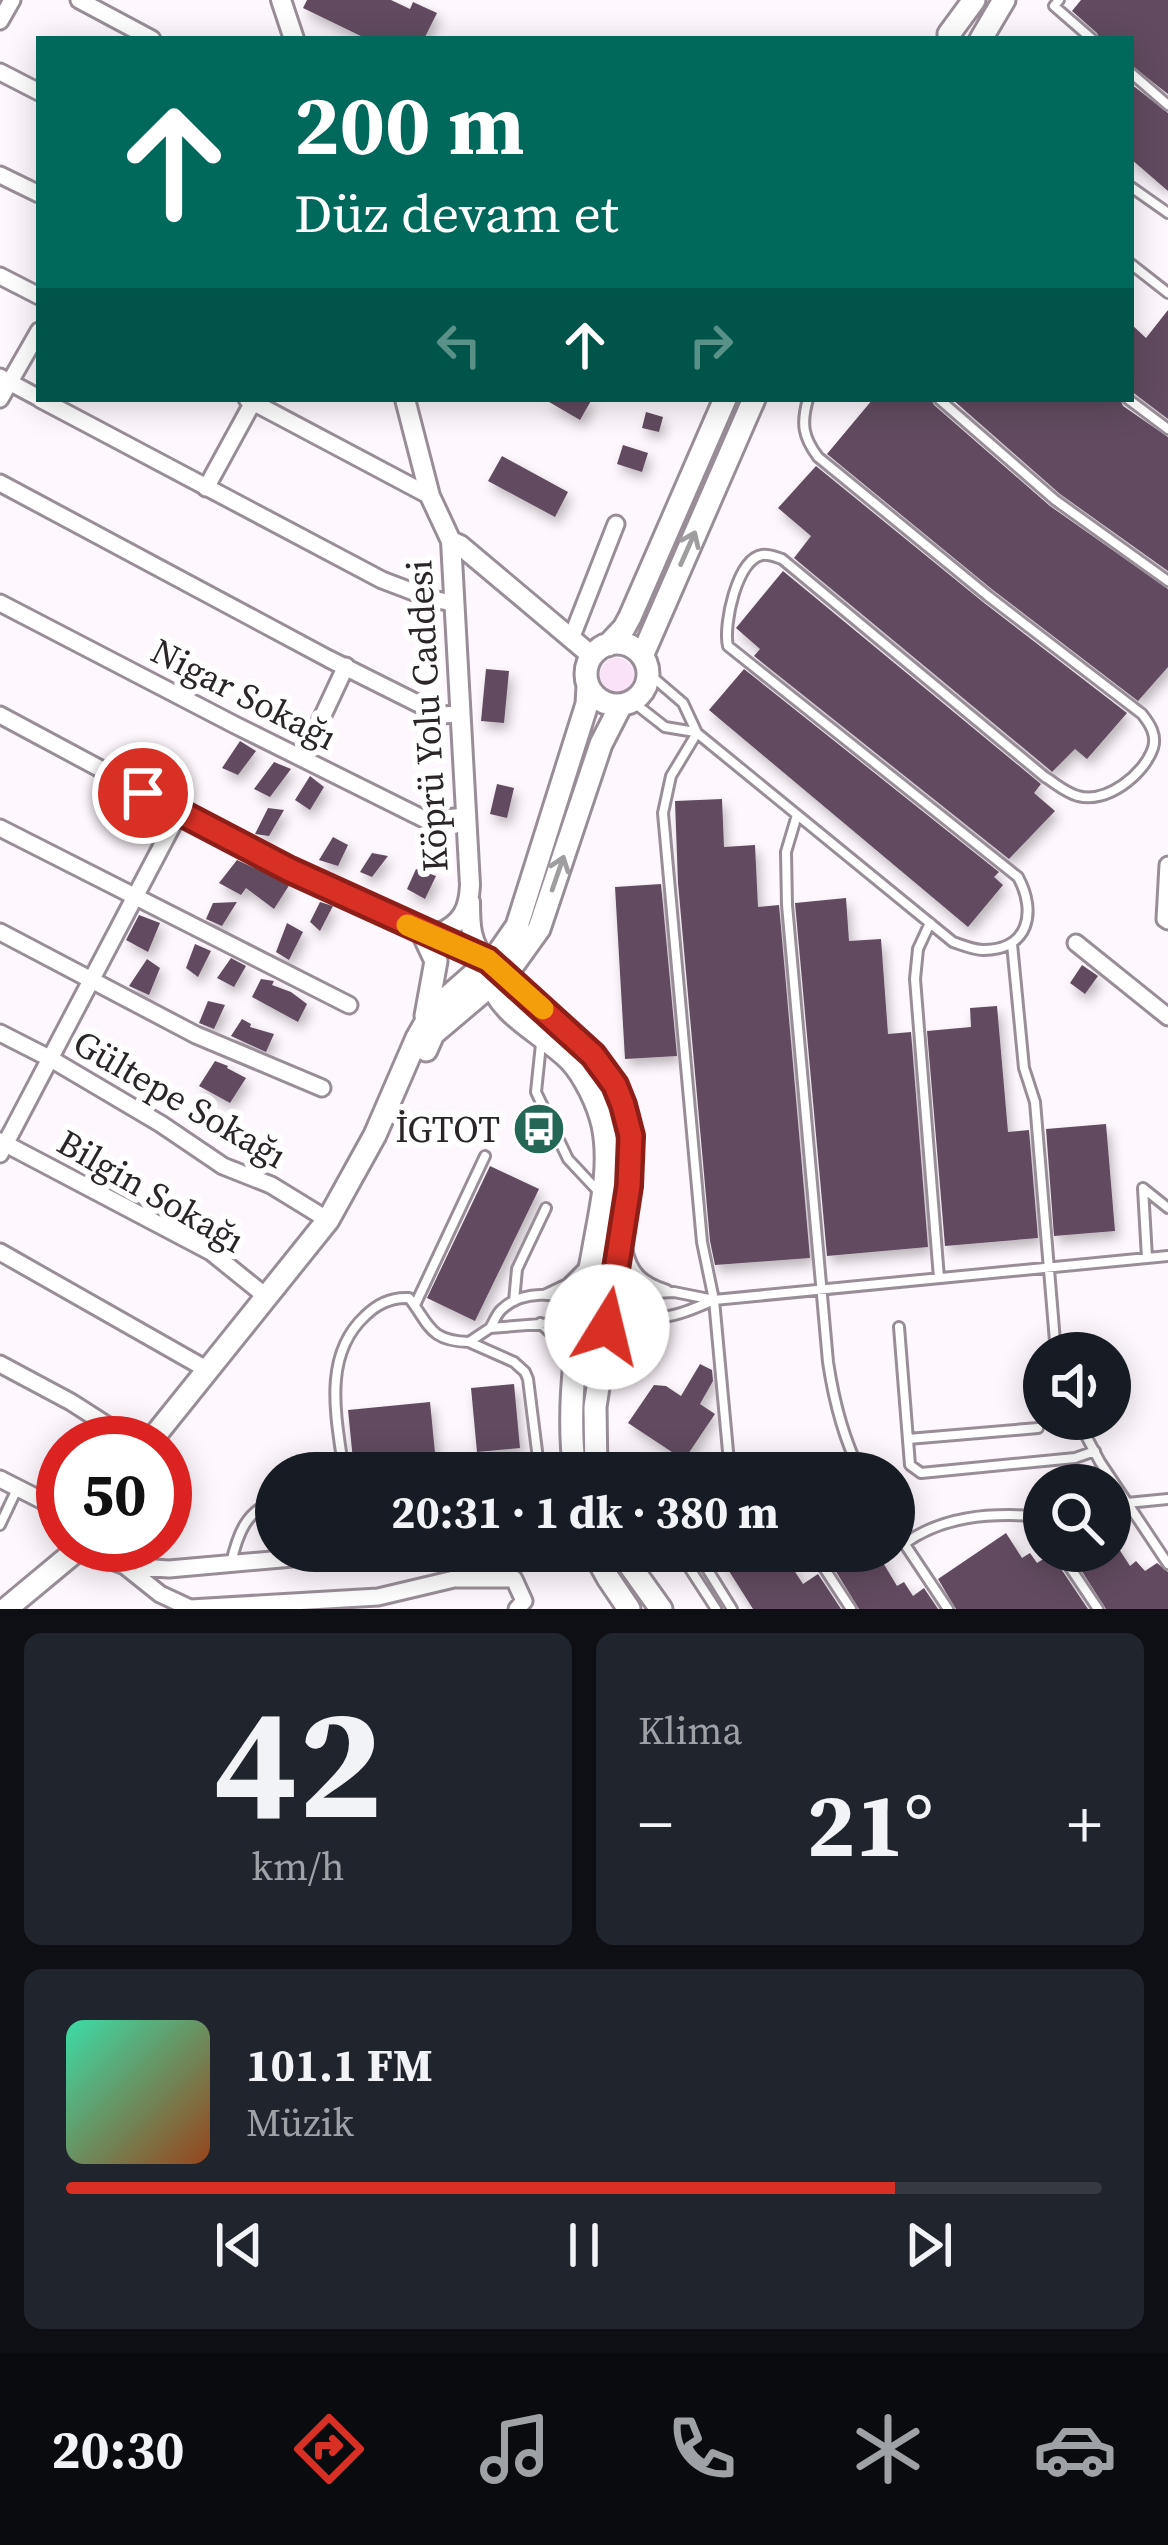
<!DOCTYPE html>
<html lang="tr">
<meta charset="utf-8">
<style>
:root{--surface:#171b24;--page:#20242c;--text:#f1f3f6;--muted:#9ea1a6;--line:#363941;--accent:#d93025}
body{margin:0;font-family:"Source Serif 4",serif;background:var(--page);color:var(--text);height:100vh;display:flex;flex-direction:column;font-size:45px;white-space:nowrap}
*{box-sizing:border-box;margin:0}
p{font-size:39px;color:var(--muted)}
.icon{flex:none;width:66px;height:66px;fill:none;stroke:currentColor;stroke-width:2;stroke-linecap:round;stroke-linejoin:round}
.map{position:relative;height:1609px;overflow:hidden}
.details{display:flex;flex-direction:column;gap:24px;padding:24px;background:#0d0f14;flex:1}
.details>*{flex:none}
.guide{position:absolute;left:36px;top:36px;width:1098px;height:366px;border-radius:0px;box-shadow:0 6px 30px #0003;background:#00695c;color:#fff;overflow:hidden}
.tools{position:absolute;left:1023px;top:1332px;display:grid;gap:24px}
.tools a{display:grid;place-items:center;width:108px;height:108px;border-radius:50%;background:var(--surface);box-shadow:0 6px 30px #0003;font-size:60px}
.speed{position:absolute;left:36px;top:1416px;display:flex;gap:24px;font-size:60px;font-weight:700;text-align:center}
.speed>*{display:grid;place-content:center;width:156px;height:156px;border-radius:50%;background:var(--surface);box-shadow:0 6px 30px #0003;line-height:1}
.speed .limit{border:18px solid #d22;background:#fff;color:#111}
.pin{position:absolute;display:grid;place-items:center;width:102px;height:102px;color:#fff;margin:-51px;border:6px solid #fff;border-radius:50%;box-shadow:0 3px 12px #0007}
.me{position:absolute;width:132px;margin:-66px;rotate:9deg;stroke-linejoin:round;filter:drop-shadow(0 0 9px #0008)}
.turn{display:flex;align-items:center;gap:42px;height:252px;padding:0 60px;font-size:54px}
.turn .icon{width:156px;height:156px;stroke-width:2.5}
.turn b{display:block;font-size:84px;line-height:102px}
.lanes{display:flex;align-items:center;height:114px;padding:0 60px;background:#0003;justify-content:center;gap:60px;direction:ltr}
.lanes .off{opacity:.35}
.big{font-size:90px;font-weight:700;line-height:1.1}
.details .tile{flex:1;display:flex;flex-direction:column;justify-content:center;gap:18px;min-width:0;padding:0 42px;border-radius:18px;background:var(--page)}
.details .dial{align-items:center;gap:0}
.dial b{font-size:156px;line-height:1}
.song{display:flex;align-items:center;gap:36px}
.cover{width:144px;height:144px;border-radius:18px;background:linear-gradient(135deg,hsl(160 70% 55%),hsl(20 70% 35%))}
.played{height:12px;border-radius:6px;background:linear-gradient(90deg,var(--accent) 80%,var(--line) 80%)}
.keys{display:flex;justify-content:space-around;direction:ltr}
.heat{display:flex;justify-content:space-between;align-items:center;font-size:66px;direction:ltr}
.details .tiles{flex:1;display:grid;gap:24px;grid-template-columns:1fr 1fr}
.tile:last-child{grid-column:span 2}
.trip{position:absolute;left:255px;top:1452px;width:660px;height:120px;border-radius:60px;background:var(--surface);box-shadow:0 6px 30px #0003;font-weight:700;line-height:120px;text-align:center}
.tabs{display:flex;height:192px;justify-content:space-around;align-items:center;background:#090b0e;color:var(--muted)}
.tabs .icon{width:84px;height:84px}
.tabs .selected{color:var(--accent)}
.tabs b{font-size:54px;color:var(--text)}
.map>svg:first-child{display:block}
</style>
<div class="map">
<svg width="1168" height="1609" viewBox="0 0 1168 1609">
<defs>
<filter id="shadow"><feDropShadow dx="4" dy="7" stdDeviation="6" flood-color="#0004"/></filter>
</defs>
<rect width="100%" height="100%" fill="#fff7fe"/>
<path fill="#fae2f8" d="M600 675a17 17 0 1 1 34 0a17 17 0 1 1-34 0Z"/>
<path fill="#624c61" filter="url(#shadow)" d="M307,0H391L410,9L413,2L437,13L424,39H367L303,8Z
M1081,0H1168V94L1131,65V39H1100L1097,33L1072,11Z
M1131,84L1168,113V191L1131,159Z
M1168,310V419L1131,391V324L1146,338Z
M544,399H592L580,420Z
M873,399H931L934,405L1050,506L1168,589V667L1138,701L993,590L827,454Z
M952,399H1120L1123,406L1168,437V571L1060,494Z
M646,412L663,417L659,432L642,428Z
M623,445L648,453L642,472L617,464Z
M502,456L568,492L555,517L488,481Z
M816,466L983,602L1127,713L1087,759L1075,749L1052,772L1050,770L794,558L811,536L778,508Z
M783,571L1041,784L1034,793L1055,811L1009,859L754,656L760,649L736,628Z
M486,669L509,671L504,723L481,721Z
M744,669L999,872L994,877L1003,885L968,927L709,710Z
M240,741L256,751L238,775L222,768Z
M274,762L291,769L270,797L254,789Z
M310,776L324,787L310,810L295,800Z
M497,784L514,788L507,818L490,814Z
M722,799L724,847L755,845L758,907L779,905L810,1258L715,1265L710,1241L678,883L675,801Z
M268,808L284,810L269,836L255,834Z
M333,837L348,845L338,866L319,860Z
M372,853L388,856L372,877L360,872Z
M237,860L290,884L274,909L246,888L241,895L219,883Z
M416,869L436,876L425,899L407,889Z
M661,884L677,1056L625,1059L615,887Z
M846,898L849,941L881,939L888,1034L911,1032L928,1247L827,1256L795,903Z
M237,902L222,926L206,919L213,903Z
M320,902L333,906L320,931L310,922Z
M139,915L160,923L148,952L126,940Z
M287,923L303,932L289,960L276,952Z
M195,944L211,951L198,977L186,968Z
M231,958L246,966L234,987L217,978Z
M147,959L160,968L149,995L129,986Z
M1082,965L1098,976L1085,994L1070,983Z
M261,979L274,981L272,985L291,992L307,1004L298,1022L252,997Z
M208,1001L225,1005L214,1029L199,1023Z
M997,1006L1008,1132L1029,1130L1038,1238L945,1246L927,1031L971,1027L970,1008Z
M242,1019L251,1024L250,1027L274,1034L266,1052L231,1036Z
M215,1061L228,1066L227,1068L246,1078L230,1103L199,1086Z
M1106,1124L1115,1231L1054,1236L1046,1129Z
M490,1166L539,1189L475,1321L427,1298Z
M700,1364L712,1370L713,1381L700,1404L715,1414L684,1460L628,1423L654,1385L666,1386L681,1396Z
M514,1384L520,1448L477,1452L471,1388Z
M430,1402L436,1463L354,1470L348,1410Z
M1006,1533L1022,1558L1030,1553L1037,1563L1051,1554L1088,1609H956L938,1579Z
M1110,1535L1130,1566L1136,1561L1145,1571L1157,1563L1168,1572V1609H1106L1069,1551H1110Z
M737,1551L752,1571L782,1552L803,1584L818,1574L841,1609H753L722,1560Z
M855,1551H876L897,1586L904,1582L913,1596L924,1588L938,1609H859L832,1565Z"/>
<g fill="none" stroke-linecap="round" stroke-linejoin="round">
<g stroke="#998e98" stroke-width="14">
<path id="service" d="M1059,0L1054,6L1092,39
M1131,73L1168,105
M1131,187L1168,213
M1131,264L1168,293
M939,399L1055,500L1168,581
M1128,399L1168,429
M648,673L683,703L697,733L953,942C962,945 974,950 983,950C1029,950 1037,912 1018,877L728,646C723,625 737,559 762,555C769,554 776,557 782,559L1045,777C1055,783 1066,793 1078,796C1106,804 1144,775 1153,748C1157,735 1150,724 1142,714L988,596L818,457C803,437 801,424 808,399
M633,702L665,727L695,732
M697,733L671,776L663,813L702,1242L714,1300L730,1473
M797,815L786,852L787,905L828,1362C834,1402 843,1438 861,1473
M930,923L918,949L915,979L939,1278
M1012,944L1024,1068L1035,1102L1056,1353
M541,1044L536,1092L568,1159L597,1190
M627,1248C632,1273 643,1282 667,1290
M1147,1258L1143,1188L1168,1208
M546,1294L567,1284L583,1268
M714,1300L1168,1256
M514,1301L517,1269L546,1208
M415,1305L485,1156
M579,1306C560,1290 520,1291 501,1310C496,1315 494,1322 490,1328L579,1321
M612,1308C658,1323 670,1319 714,1300L674,1292L615,1295
M540,1323L552,1334L567,1366
M899,1327L910,1465L921,1473L1075,1458L1095,1451
M469,1342L514,1362L525,1372L528,1379L538,1459C531,1472 520,1471 506,1473
M612,1343L623,1329L648,1319
M1077,1419L1100,1462L1168,1564
M908,1439L1038,1428
M344,1473C337,1420 321,1357 365,1316C377,1304 392,1297 409,1298C430,1325 429,1341 469,1342L490,1328
M1127,1503L1168,1499
M0,1525L17,1489
M894,1528L948,1609
M904,1544C942,1516 989,1513 1035,1516L1044,1529
M685,1551L681,1555L716,1609
M696,1551L732,1609
M813,1551L851,1609
M1059,1551L1098,1609
M231,1563C238,1533 246,1511 276,1500"/>
</g>
<g stroke="#998e98" stroke-width="21">
<path id="minor" d="M79,0L152,39
M0,21L12,0
M0,72L39,92
M0,175L39,194
M0,276L39,296
M0,377L39,398
M0,399L39,331
M40,399L382,580L432,599L453,603
M247,399L430,496
M0,483L329,659L441,715L459,714
M206,488L253,402
M0,603L235,725L426,820L465,816
M571,639L616,524
M0,715L289,870L422,931
M303,758L346,666
M0,828L349,1005
M1168,865L1165,919L1168,921
M0,932L196,1035L322,1088
M1076,943L1168,1017
M0,1033L51,1059L161,1124L223,1166L271,1185L328,1220
M0,1141L211,1252L268,1298
M0,1154L179,813
M0,1252L206,1369
M0,1364L71,1402L135,1443
M0,1479L63,1511
M74,1547L125,1566L169,1569L372,1551
M125,1566L160,1594L190,1608L378,1597L454,1579H514L524,1601L517,1609"/>
</g>
<g stroke="#998e98" stroke-width="24">
<path id="tertiary" d="M281,0L294,39
M405,399L430,496L451,541L470,885C469,909 462,923 440,933L425,931
M451,541L460,545L592,656
M470,902C470,924 470,944 487,960"/>
</g>
<g stroke="#998e98" stroke-width="27">
<path id="secondary" d="M949,34L974,0
M981,39L1004,0
M586 674a31 31 0 1 1 62 0a31 31 0 1 1-62 0Z
M608,645L624,628L630,617L725,399
M642,656L754,399
M422,931L488,960L533,999L593,1056L615,1085L623,1105L631,1135L629,1186L595,1407L596,1473
M422,931L436,961L426,1016
M488,975C500,1017 541,1031 570,1060C585,1076 598,1104 603,1125C612,1168 600,1211 593,1253C579,1326 565,1399 575,1473
M426,1050L433,1034L511,968L539,929L601,744L621,705
M149,1443L328,1220L375,1135L417,1038L433,1010L499,952L517,926L587,704L588,686
M593,1551L608,1578L629,1609
M622,1551L631,1567L661,1609
M6,1609L83,1545"/>
</g>
<use href="#service" stroke="#fff" stroke-width="8"/>
<use href="#minor" stroke="#fff" stroke-width="15"/>
<use href="#tertiary" stroke="#fff" stroke-width="18"/>
<use href="#secondary" stroke="#fff" stroke-width="21"/>
</g>
<defs><path id="oneway-shaft" d="M-6 0H5M1.5-3L5.5 0L1.5 3" fill="none" stroke-width="1.6" stroke-linecap="round" stroke-linejoin="round" transform="scale(3)"/></defs>
<g stroke="#9f9d9f">
<use href="#oneway-shaft" transform="translate(688 548) rotate(-66)"/>
<use href="#oneway-shaft" transform="translate(558 873) rotate(-71)"/>
</g>
<g fill="none" stroke-linecap="round" stroke-linejoin="round">
<g stroke="#8d1f18" stroke-width="30">
<path id="route" d="M143,793L290,870L488,960L593,1055L615,1085L623,1105L631,1136L629,1186L607,1327"/>
</g>
<use href="#route" stroke="#d93025" stroke-width="21"/>
<path stroke="#f59e0b" stroke-width="21" d="M407,925L488,960L543,1009"/>
</g>
<defs>
<g id="bus-disc" transform="scale(2.7)"><circle r="9.5" fill="#246757" stroke="#fff"/><path d="M-5-6H5V4H4V6H2V4H-2V6H-4V4H-5ZM-3.5-4V0h7V-4ZM-3.5 1.2v1.5H-2V1.2ZM2 1.2v1.5H3.5V1.2Z" fill="#fff"/></g>
</defs>
<g fill-rule="evenodd">
<use href="#bus-disc" x="539" y="1129"/>
</g>
<g text-anchor="middle" dominant-baseline="central" stroke-width="12" stroke-linejoin="round" paint-order="stroke">
<g font-size="36" fill="#292529" stroke="#fff">
<text transform="translate(244 694) rotate(27)">Nigar Sokağı</text>
<text transform="translate(427 716) rotate(-93)">Köprü Yolu Caddesi</text>
<text transform="translate(180 1099) rotate(30)">Gültepe Sokağı</text>
<text transform="translate(151 1191) rotate(30)">Bilgin Sokağı</text>
</g>
<g font-size="36" fill="#292529" stroke="#fff" text-anchor="end">
<text x="500" y="1129">İGTOT</text>
</g>
</g>
</svg>
<div class="tools">
<a><svg class="icon" aria-label="sound" viewBox="0 0 24 24"><path d="M4 9h4l5-4v14l-5-4H4zM17 9q2 3 0 6"/></svg></a>
<a><svg class="icon" aria-label="search" viewBox="0 0 24 24"><circle cx="10" cy="10" r="6"/><path d="M15 15l6 6"/></svg></a>
</div>
<div class="speed"><div class="limit">50</div></div>
<div class="pin" style="left:143px;top:793px;background:#d93025"><svg class="icon" aria-label="arrive" viewBox="0 0 24 24"><path d="M6 21V4h12l-3 4 3 4H6"/></svg></div>
<svg class="me" style="left:607px;top:1327px" viewBox="-20 -20 40 40"><circle r="19" fill="#fff"/><path d="M0-13L10 11 0 6-10 11z" fill="#d93025"/></svg>
<div class="trip">20:31 · 1 dk · 380 m</div>
<div class="guide">
<div class="turn"><svg class="icon" aria-label="ahead" viewBox="0 0 24 24"><path d="M12 20V5M6 11l6-6 6 6"/></svg><div><b>200 m</b>Düz devam et</div></div>
<div class="lanes"><svg class="icon off" aria-label="left" viewBox="0 0 24 24"><path d="M17 20v-9H6M10 6l-5 5 5 5"/></svg><svg class="icon" aria-label="ahead" viewBox="0 0 24 24"><path d="M12 20V5M6 11l6-6 6 6"/></svg><svg class="icon off" aria-label="right" viewBox="0 0 24 24"><path d="M7 20v-9h11M14 6l5 5-5 5"/></svg></div>
</div>
</div>
<section class="details">
<div class="tiles">
<div class="tile dial"><b>42</b><p>km/h</p></div>
<div class="tile"><p>Klima</p>
<div class="heat"><a>−</a><b class="big">21°</b><a>+</a></div>
</div>
<div class="tile">
<div class="song"><i class="cover"></i><div><b>101.1 FM</b><p>Müzik</p></div></div>
<div class="played"></div>
<div class="keys"><svg class="icon" aria-label="previous" viewBox="0 0 24 24"><path d="M18 5L8 12l10 7zM5 5v14"/></svg><svg class="icon" aria-label="pause" viewBox="0 0 24 24"><path d="M8 5v14M16 5v14"/></svg><svg class="icon" aria-label="next" viewBox="0 0 24 24"><path d="M6 5l10 7-10 7zM19 5v14"/></svg></div>
</div>
</div>
</section>
<nav class="tabs">
<b>20:30</b>
<svg class="icon selected" aria-label="directions" viewBox="0 0 24 24"><path d="M12 3l9 9-9 9-9-9zM9 14v-3h6M13 9l2 2-2 2"/></svg>
<svg class="icon" aria-label="music" viewBox="0 0 24 24"><path d="M9 18V5l10-2v13"/><circle cx="6" cy="18" r="3"/><circle cx="16" cy="16" r="3"/></svg>
<svg class="icon" aria-label="phone" viewBox="0 0 24 24"><path d="M5 4h4l2 5-3 2q2 4 5 5l2-3 5 2v4C11 20 4 13 5 4z"/></svg>
<svg class="icon" aria-label="climate" viewBox="0 0 24 24"><path d="M12 3v18M4 7l16 10M4 17L20 7"/></svg>
<svg class="icon" aria-label="car" viewBox="0 0 24 24"><path d="M5 17H2v-5l4-1 3-4h7l3 4 3 1v5h-3M9 17h6M6 11h13"/><circle cx="7" cy="17" r="2"/><circle cx="17" cy="17" r="2"/></svg>
</nav>
